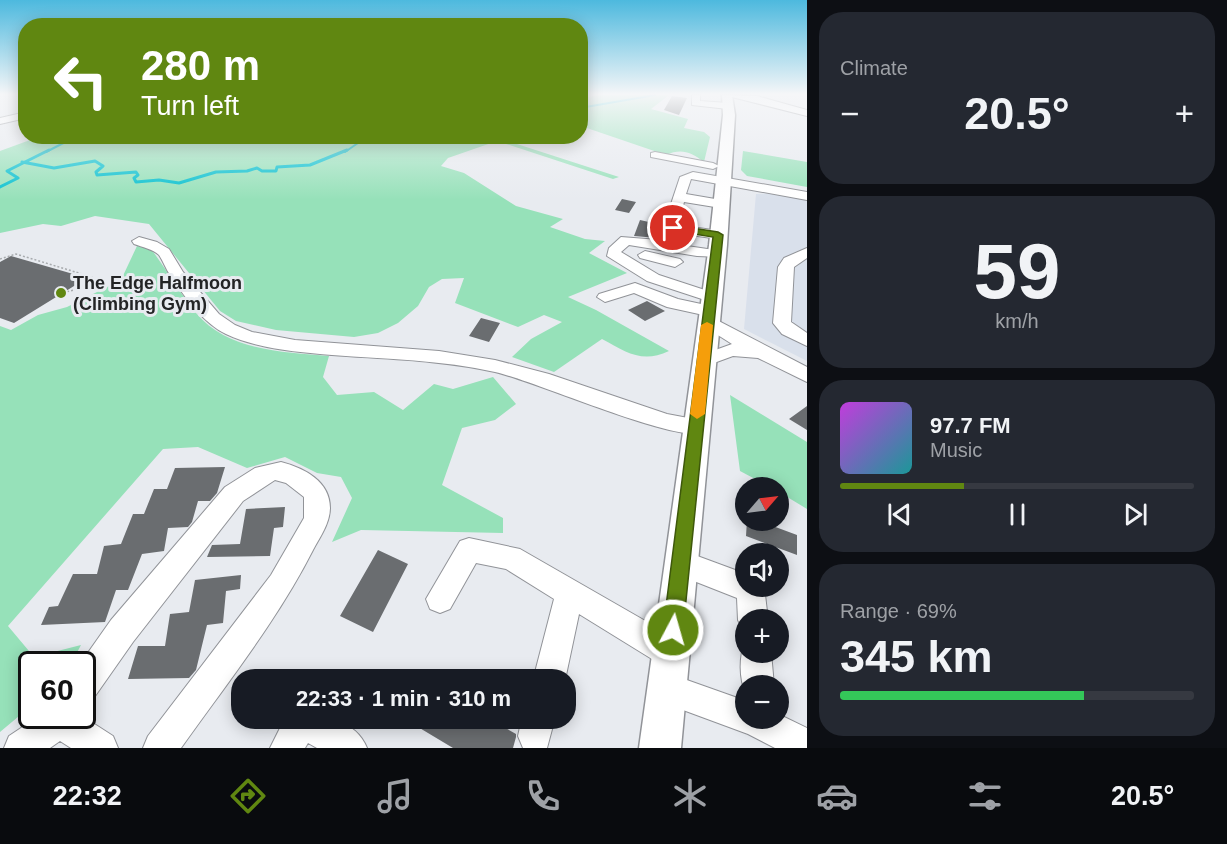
<!DOCTYPE html>
<meta charset="utf-8">
<style>
:root{--surface:#171b24;--page:#242831;--text:#f1f3f6;--muted:#9ea1a6;--line:#363941;--accent:#608711}
body{margin:0;font-family:Helvetica,sans-serif;background:var(--page);color:var(--text);height:100vh;display:flex;flex-direction:column;font-size:22px;white-space:nowrap}
*{box-sizing:border-box;margin:0}
p{font-size:20px;color:var(--muted)}
.icon{flex:none;width:33px;height:33px;fill:none;stroke:currentColor;stroke-width:2;stroke-linecap:round;stroke-linejoin:round}
.map{position:relative;flex:1;overflow:hidden}
.details{display:flex;flex-direction:column;gap:12px;padding:12px;background:#0d0f14;width:420px}
.details>*{flex:none}
.hud{position:absolute;left:18px;top:18px;width:570px;height:126px;border-radius:24px;box-shadow:0 3px 15px #0003;background:#608711;color:#fff;overflow:hidden}
.needle{width:39px;rotate:62deg}
.controls{position:absolute;left:735px;top:477px;display:grid;gap:12px}
.controls a{display:grid;place-items:center;width:54px;height:54px;border-radius:50%;background:var(--surface);box-shadow:0 3px 15px #0003;font-size:30px}
.speed{position:absolute;left:18px;top:651px;display:flex;gap:12px;font-size:30px;font-weight:700;text-align:center}
.speed>*{display:grid;place-content:center;width:78px;height:78px;border-radius:50%;background:var(--surface);box-shadow:0 3px 15px #0003;line-height:1}
.speed .limit{border:3px solid #111;border-radius:9px;background:#fff;color:#111}
.pin{position:absolute;display:grid;place-items:center;width:51px;height:51px;color:#fff;margin:-26px;border:3px solid #fff;border-radius:50%;box-shadow:0 2px 6px #0007}
.me{position:absolute;width:66px;margin:-33px;rotate:6deg;stroke-linejoin:round;filter:drop-shadow(0 0 4px #0008)}
.turn{display:flex;align-items:center;gap:21px;height:126px;padding:0 24px;font-size:27px}
.turn .icon{width:78px;height:78px;stroke-width:2.5}
.turn b{display:block;font-size:42px;line-height:51px}
.big{font-size:45px;font-weight:700;line-height:1.1}
.details .card{flex:1;display:flex;flex-direction:column;justify-content:center;gap:9px;min-width:0;padding:0 21px;border-radius:24px;background:var(--page)}
.details .dial{align-items:center;gap:0}
.dial b{font-size:78px;line-height:1}
.song{display:flex;align-items:center;gap:18px}
.cover{width:72px;height:72px;border-radius:9px;background:linear-gradient(135deg,hsl(290 70% 55%),hsl(180 70% 35%))}
.played{height:6px;border-radius:3px;background:linear-gradient(90deg,var(--accent) 35%,var(--line) 35%)}
.keys{display:flex;justify-content:space-around;direction:ltr}
.heat{display:flex;justify-content:space-between;align-items:center;font-size:33px;direction:ltr}
.charge{height:9px;border-radius:4px;background:linear-gradient(90deg,#34c759 69%,var(--line) 0)}
.trip{position:absolute;left:231px;top:669px;width:345px;height:60px;border-radius:24px;background:var(--surface);box-shadow:0 3px 15px #0003;font-weight:700;line-height:60px;text-align:center}
.menu{display:flex;height:96px;justify-content:space-around;align-items:center;background:#090b0e;color:var(--muted)}
.menu .icon{width:42px;height:42px}
.menu .current{color:var(--accent)}
.menu b{font-size:27px;color:var(--text)}
main{display:flex;flex:1;min-height:0}
.map>svg:first-child{display:block}
</style>
<main>
<div class="map">
<svg width="807" height="748" viewBox="0 0 807 748">
<rect width="100%" height="100%" fill="#e8ebf0"/>
<path fill="#d9e0eb" d="M778,193L807,198V361L744,329L756,194Z"/>
<path fill="#96e1b9" d="M598,95H669L651,109L688,119L684,128L704,132L710,137L704,162C691,152 681,148 666,155L581,126V99Z
M41,136L514,137L508,138L517,144L619,177L613,179L497,141L448,158L441,166L464,173L516,206L563,219L550,227L585,239L605,241L589,253L627,273L568,297L596,310L669,351C642,364 626,352 602,339L554,372L512,357L531,339L562,322L544,315L518,327L455,303L464,278L442,279L429,287L418,306L398,323L378,333L354,337L276,330L236,321L220,311L149,224L95,216L61,226L43,224L0,233V151Z
M743,151L807,162V187L747,176L741,170Z
M137,246L151,249C167,270 180,293 196,313C228,351 283,352 329,356L323,377L337,395L374,392L403,410L434,384L453,389L493,377L516,404L495,420L462,428L442,485L503,518V533L361,530L332,542L352,498L341,477L317,473L285,457L247,468L198,447L163,449L8,626L34,657L81,645L71,664H32L31,706L0,732V326L11,330L38,315L67,307L121,280Z
M730,395L807,442V509L779,492L778,488L770,487L740,471Z"/>
<g fill="none" stroke-linecap="round" stroke-linejoin="round">
<path stroke="#04c0ce" stroke-width="2" d="M580,108L655,95
M46,152L77,136
M345,152L358,143L401,136"/>
<path stroke="#04c0ce" stroke-width="3" d="M22,162L54,168L95,161L103,166L96,172L97,175L136,172L138,175L134,178L136,182L159,180L179,183L216,172L247,171L257,168L262,171H276L277,167L310,165L347,150
M0,187L18,178L7,171L49,150"/>
</g>
<path fill="#6a6d70" d="M672,96L687,98L679,115L664,110Z
M622,199L636,202L629,213L615,210Z
M640,220L662,225L657,238L634,236Z
M11,256L87,278L14,323L0,318V262Z
M647,301L665,311L645,321L628,310Z
M481,318L500,323L489,342L469,336Z
M807,406V430L789,419Z
M225,467L217,493L210,501H198L192,522L188,527L168,528L164,551L142,554L128,590H116L105,622L41,625L49,607L58,606L73,574H97L104,546L121,544L133,514H144L154,489H167L175,468Z
M285,507L283,527L274,528L270,556L207,557L212,545L240,544L246,509Z
M747,520H757L797,535V555L746,536Z
M378,550L408,564L373,632L340,616Z
M241,575L240,589L226,591L223,623L207,625L196,670L189,678L128,679L138,646H165L170,614L189,612L195,580Z
M403,718H488L516,734V737L513,748H453Z"/>
<g fill="none" stroke-linecap="round" stroke-linejoin="round">
<g stroke="#919398" stroke-width="2">
<path id="minor" d="M692,95H700V101L728,103L732,106L728,109L692,105Z
M724,95L757,96L807,110V116Z
M26,112V118L0,124V118Z
M655,152L713,163L719,166L713,169L651,157V153Z
M693,172L807,192V200L691,179L686,194L721,200L727,204L721,208L684,202L678,225L719,231L726,235L719,239L676,233L673,239L687,246L721,251L723,254L721,257L697,256L629,245L621,252L659,275L717,294L719,297L711,302L647,281L607,256L609,248L621,237L659,240L680,177Z
M139,237L157,242L169,249L183,272L219,314L235,325L252,332L295,340L439,351L495,360L549,374L667,414L704,421L707,427L704,433C672,442 538,382 495,372C442,360 386,359 332,355C297,352 258,349 226,334C203,323 184,296 170,275C166,269 163,261 159,255C153,249 142,247 134,244L132,241Z
M807,248V258L794,267L791,322L807,333V346L782,334L773,323L778,267L784,258Z
M645,251L680,259L683,262L675,267L640,258L638,255Z
M635,283L678,299L715,307L717,311L709,316L807,367V382L758,358L733,356L703,367L696,365L694,361L696,357L732,344L702,325L699,321L702,317L708,316L667,307L634,293L605,302L597,297L599,294Z
M281,462C304,468 330,481 330,508C330,523 320,537 313,550C277,621 227,683 181,748H143L148,736L271,575L304,518V497L286,483L275,480L243,501L133,642L93,699L82,704V664H80L111,620L225,487L255,468Z
M469,538L520,549L682,642L686,653L682,664L671,668L660,664L579,614L565,680H533L554,599L506,569L476,563L450,609L440,613L430,609L426,599L460,541Z
M681,550L746,574V586H764L768,620H746V632L743,630L738,620L737,598L671,572L667,563L671,554Z
M745,641L746,652H771L774,686H746V694C739,679 739,657 745,641Z
M667,673L746,701V718H778V714L807,728V748H775L748,734L656,700L651,689L656,678Z
M39,716H82L113,736L118,748H71L60,741L50,748H4L9,736Z
M285,718C315,718 353,714 367,748H317L308,743L305,748H270Z
M522,718H555L547,748H523L518,736Z"/>
</g>
<g stroke="#919398" stroke-width="3">
<path id="major" d="M722,95H732L735,115L727,245L681,748H639L709,245L723,115Z"/>
</g>
<path stroke="#a8abae" stroke-width="1.5" stroke-dasharray="2 2" stroke-linecap="butt" d="M0,259L16,254L92,277L79,289L61,293"/>
<use href="#minor" fill="#fff" fill-rule="evenodd"/>
<use href="#major" fill="#fff" fill-rule="evenodd"/>
</g>
<linearGradient id="sky" x2="0" y2="1"><stop stop-color="#4db9de"/><stop offset="0.47" stop-color="#f5f6f8"/><stop offset="1" stop-color="#f5f6f8" stop-opacity="0"/></linearGradient>
<rect width="807" height="200" fill="url(#sky)"/>
<path fill="#608711" stroke="#3e580b" stroke-width="1.5" d="M673,225L718,232L723,235L683,630L680,638L673,641L666,638L663,630L713,237L670,230L668,228Z"/>
<path fill="#f59e0b" d="M707,322L713,325L705,414L697,419L690,414L701,325Z"/>
<circle fill="#608711" stroke="#e8ebf0" stroke-width="2" cx="61" cy="293" r="6"/>
<g text-anchor="middle" dominant-baseline="central" stroke-width="6" stroke-linejoin="round" paint-order="stroke">
<g font-size="18" font-weight="bold" fill="#232425" stroke="#e8ebf0" text-anchor="start">
<text x="73" y="283">The Edge Halfmoon<tspan x="73" dy="21">(Climbing Gym)</tspan></text>
</g>
</g>
</svg>
<div class="controls">
<a><svg class="needle" viewBox="-14 -14 28 28"><path d="M0-13l5 13h-10z" fill="#e53935"/><path d="M0 13l5-13h-10z" fill="#9ea1a6"/></svg></a>
<a><svg class="icon" aria-label="sound" viewBox="0 0 24 24"><path d="M4 9h4l5-4v14l-5-4H4zM17 9q2 3 0 6"/></svg></a>
<a>+</a>
<a>−</a>
</div>
<div class="speed"><div class="limit">60</div></div>
<div class="pin" style="left:673px;top:228px;background:#d93025"><svg class="icon" aria-label="arrive" viewBox="0 0 24 24"><path d="M6 21V4h12l-3 4 3 4H6"/></svg></div>
<svg class="me" style="left:673px;top:630px" viewBox="-20 -20 40 40"><circle r="17" fill="#608711" stroke="#fff" stroke-width="3"/><path d="M0-11L8 9 0 5-8 9z" fill="#fff"/></svg>
<div class="trip">22:33 · 1 min · 310 m</div>
<div class="hud">
<div class="turn"><svg class="icon" aria-label="left" viewBox="0 0 24 24"><path d="M17 20v-9H6M10 6l-5 5 5 5"/></svg><div><b>280 m</b>Turn left</div></div>
</div>
</div>
<section class="details">
<div class="card"><p>Climate</p>
<div class="heat"><a>−</a><b class="big">20.5°</b><a>+</a></div>
</div>
<div class="card dial"><b>59</b><p>km/h</p></div>
<div class="card">
<div class="song"><i class="cover"></i><div><b>97.7 FM</b><p>Music</p></div></div>
<div class="played"></div>
<div class="keys"><svg class="icon" aria-label="previous" viewBox="0 0 24 24"><path d="M18 5L8 12l10 7zM5 5v14"/></svg><svg class="icon" aria-label="pause" viewBox="0 0 24 24"><path d="M8 5v14M16 5v14"/></svg><svg class="icon" aria-label="next" viewBox="0 0 24 24"><path d="M6 5l10 7-10 7zM19 5v14"/></svg></div>
</div>
<div class="card"><p>Range · 69%</p><b class="big">345 km</b><div class="charge"></div></div>
</section>
</main>
<nav class="menu">
<b>22:32</b>
<svg class="icon current" aria-label="directions" viewBox="0 0 24 24"><path d="M12 3l9 9-9 9-9-9zM9 14v-3h6M13 9l2 2-2 2"/></svg>
<svg class="icon" aria-label="music" viewBox="0 0 24 24"><path d="M9 18V5l10-2v13"/><circle cx="6" cy="18" r="3"/><circle cx="16" cy="16" r="3"/></svg>
<svg class="icon" aria-label="phone" viewBox="0 0 24 24"><path d="M5 4h4l2 5-3 2q2 4 5 5l2-3 5 2v4C11 20 4 13 5 4z"/></svg>
<svg class="icon" aria-label="climate" viewBox="0 0 24 24"><path d="M12 3v18M4 7l16 10M4 17L20 7"/></svg>
<svg class="icon" aria-label="car" viewBox="0 0 24 24"><path d="M5 17H2v-5l4-1 3-4h7l3 4 3 1v5h-3M9 17h6M6 11h13"/><circle cx="7" cy="17" r="2"/><circle cx="17" cy="17" r="2"/></svg>
<svg class="icon" aria-label="filters" viewBox="0 0 24 24"><path d="M4 7h16M4 17h16"/><circle cx="9" cy="7" r="2"/><circle cx="15" cy="17" r="2"/></svg>
<b>20.5°</b>
</nav>
